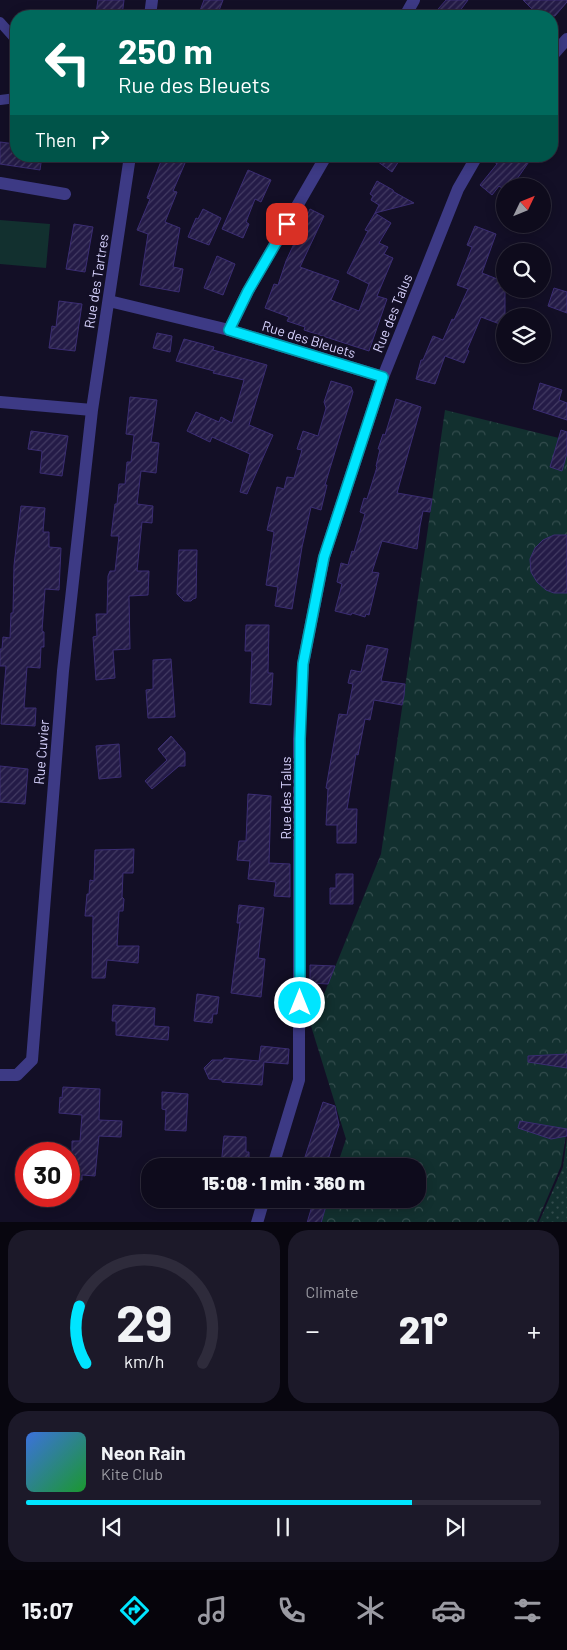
<!DOCTYPE html>
<meta charset="utf-8">
<style>
:root{--surface:#0e0b1c;--page:#1c1929;--text:#f1f3f6;--muted:#9b9ba3;--line:#2e2b3b;--accent:#00e5ff}
body{margin:0;font-family:Barlow,sans-serif;background:var(--page);color:var(--text);height:100vh;display:flex;flex-direction:column;font-size:19px;white-space:nowrap}
*{box-sizing:border-box;margin:0}
p{font-size:16px;color:var(--muted)}
.icon{flex:none;width:28px;height:28px;fill:none;stroke:currentColor;stroke-width:2;stroke-linecap:round;stroke-linejoin:round}
.map{position:relative;height:1222px;overflow:hidden}
.drawer{display:flex;flex-direction:column;gap:8px;padding:8px;background:#08060f;flex:1}
.drawer>*{flex:none}
.banner{position:absolute;left:10px;top:10px;width:548px;height:152px;border-radius:20px;box-shadow:0 2px 12px #0003,0 0 0 1px var(--line);background:#00695c;color:#fff;overflow:hidden}
.needle{width:32px;rotate:47deg}
.fabs{position:absolute;left:496px;top:178px;display:grid;gap:10px}
.fabs a{display:grid;place-items:center;width:55px;height:55px;border-radius:50%;background:var(--surface);box-shadow:0 2px 12px #0003,0 0 0 1px var(--line);font-size:25px}
.speed{position:absolute;left:15px;top:1142px;display:flex;gap:10px;font-size:25px;font-weight:700;text-align:center}
.speed>*{display:grid;place-content:center;width:65px;height:65px;border-radius:50%;background:var(--surface);box-shadow:0 2px 12px #0003,0 0 0 1px var(--line);line-height:1}
.speed .limit{border:8px solid #d22;background:#fff;color:#111}
.pin{position:absolute;display:grid;place-items:center;width:42px;height:42px;color:#fff;margin:-21px;border-radius:10px;box-shadow:0 2px 8px #0006}
.me{position:absolute;width:55px;margin:-28px;rotate:0deg;stroke-linejoin:round;filter:drop-shadow(0 0 4px #0008)}
.turn{display:flex;align-items:center;gap:18px;height:105px;padding:0 25px;font-size:22px}
.turn .icon{width:65px;height:65px;stroke-width:2.5}
.turn b{display:block;font-size:35px;line-height:42px}
.then{display:flex;align-items:center;height:48px;padding:0 25px;background:#0003;gap:10px;font-size:19px}
.big{font-size:38px;font-weight:800;line-height:1.1}
.drawer .widget{flex:1;display:flex;flex-direction:column;justify-content:center;gap:8px;min-width:0;padding:0 18px;border-radius:20px;background:var(--page)}
.drawer .dial{align-items:center;gap:0}
.dial svg{height:130px;overflow:visible;fill:none;stroke:var(--line);stroke-width:7;stroke-linecap:round;text-anchor:middle}
.dial text{fill:var(--text);stroke:none}
.song{display:flex;align-items:center;gap:15px}
.cover{width:60px;height:60px;border-radius:8px;background:linear-gradient(135deg,hsl(220 70% 55%),hsl(130 70% 35%))}
.played{height:5px;border-radius:2px;background:linear-gradient(90deg,var(--accent) 75%,var(--line) 75%)}
.keys{display:flex;justify-content:space-around;direction:ltr}
.heat{display:flex;justify-content:space-between;align-items:center;font-size:28px;direction:ltr}
.drawer .tiles{flex:1;display:grid;gap:8px;grid-template-columns:1fr 1fr}
.widget:last-child{grid-column:span 2}
.trip{position:absolute;left:141px;top:1158px;width:285px;height:50px;border-radius:20px;background:var(--surface);box-shadow:0 2px 12px #0003,0 0 0 1px var(--line);font-weight:800;line-height:50px;text-align:center}
.tabs{display:flex;height:80px;justify-content:space-around;align-items:center;background:#06040b;color:var(--muted)}
.tabs .icon{width:35px;height:35px}
.tabs .on{color:var(--accent)}
.tabs b{font-size:22px;color:var(--text)}
.map>svg:first-child{display:block}
</style>
<div class="map">
<svg width="567" height="1223" viewBox="0 0 567 1223">
<defs>
<pattern id="grass-dots" width="8" height="8" patternUnits="userSpaceOnUse" patternTransform="scale(1.25)"><rect width="8" height="8" fill="#12302f"/><path d="M2 2h.1M6 6h.1" fill="none" stroke="#344d4e" stroke-width="1.8" stroke-linecap="round"/></pattern>
<pattern id="park-crowns" width="20" height="18" patternUnits="userSpaceOnUse" patternTransform="scale(1.25)"><rect width="20" height="18" fill="#12302f"/><path d="M2 6a3 3 0 1 1 6 0M12 15a3 3 0 1 1 6 0" fill="none" stroke="#344d4e"/></pattern>
<pattern id="building-hatch" width="6" height="6" patternUnits="userSpaceOnUse" patternTransform="scale(1.25)"><rect width="6" height="6" fill="#241b47"/><path d="M-1 1l2-2M0 6l6-6M5 7l2-2" fill="none" stroke="#433b63"/></pattern>
</defs>
<rect width="100%" height="100%" fill="#130f26"/>
<path fill="url(#grass-dots)" d="M567,1137V1222H539L563,1167Z"/>
<path fill="url(#park-crowns)" d="M445,410L567,440V1129L561,1166L537,1222H320L328,1199H418V1166H337L346,1139L311,1026L381,854Z"/>
<path fill="#12302f" d="M0,220L50,224L46,268L0,264Z"/>
<path fill="url(#building-hatch)" stroke="#3b2d73" d="M98,0H124L122,16L96,13Z
M204,0H223L217,16H198Z
M446,0H468L456,16H432Z
M523,0H567V2L555,16H539Z
M0,142L16,144V156H42L40,170L0,164Z
M163,156H188L173,191L177,192L165,222L180,228L173,267L183,269L179,292L140,285L148,234L137,230L150,199L147,198Z
M370,156H402L392,172Z
M487,156H533L512,186H505V190L499,186L492,195L480,185L497,164Z
M248,170L271,180L261,202L255,199L246,222L249,224L243,238L222,229Z
M377,181L393,190L394,192L414,203L375,213L379,205L371,200L373,196L370,194Z
M203,209L221,218L209,245L188,237L196,218L198,219Z
M310,209L324,216L300,267L339,281L331,300L359,311L369,284L347,273L368,231L365,230L375,213L391,223L379,243L388,247L384,254L393,258L377,296L387,299L369,351L304,330L305,327L287,321L289,317L265,308L274,284L278,285L286,261Z
M74,224L93,227L85,272L66,269Z
M475,226L496,234L482,273L505,282V326L481,317L467,350L469,351L464,363L445,356L435,384L416,379L421,360H423L433,336L443,340L452,319L454,320L468,289L457,285L472,247L467,245Z
M217,256L235,264L223,295L204,288Z
M554,288L567,292V313L548,306Z
M59,301L82,304L75,351L49,348L52,326L56,327Z
M157,333L172,336L170,352L153,348Z
M184,339L214,347L213,350L267,365L249,425L273,435L247,494L240,492L250,454L212,437L210,442L187,431L196,412L219,422L221,417L232,423L244,380L213,373L214,371L176,361Z
M331,381L351,387L353,392L325,485H327L321,510L311,507L302,547L292,609L275,606L278,587L266,585L274,532L267,530L277,487L284,489L287,477L294,478L302,450L297,449L303,431L318,436L326,408L324,402Z
M540,383L562,390L559,400L567,403V420L533,409Z
M130,397L157,400L151,442L159,443L156,473L141,471L137,504L153,506L152,523L142,522L137,571H149L148,595L129,596L130,649L113,650L115,678L96,680L93,637L97,636L96,614H107L108,576L110,571H115L119,536H111L115,504H117L119,484H125L127,462H131L134,435L126,434Z
M396,399L421,407L397,493L432,499L430,512L423,511L420,526L417,549L382,541L372,572L379,573L369,615L366,614L365,617L352,613L351,615L335,611L342,584L337,582L341,563L348,565L352,551L354,552L365,514L360,512L364,498L367,499L377,467L376,466L380,449H378L383,434L385,435Z
M561,430L567,432V453L562,471L550,467Z
M31,431L68,436L62,476L40,473L42,451L28,449Z
M21,506L45,508L43,532H49V547L61,548L59,590L45,589L42,631L44,632V647H41L40,668L27,667L24,708H36L35,726L1,724L6,666H0V649H2L3,637L10,638L11,613H13L14,565Z
M554,535H567V593H554L546,590L537,582L531,572L530,559L535,548L543,540Z
M179,550H197L196,598L193,599L191,601H184L177,594Z
M246,625H269L268,673H273L271,705L250,703L252,651H245Z
M367,645L388,649L381,681L405,684L404,696L402,705L374,700L370,720L365,719L358,755L356,754L347,809H357L356,843H337V825H326L328,789L326,788L339,714L347,715L353,684L348,683L351,670L361,672Z
M171,659L175,717L148,718L146,690L153,689V660Z
M171,736L185,752V766H179L152,789L145,781L167,760L158,749Z
M119,744L121,777L99,779L96,746Z
M0,766L28,769L25,804L0,802Z
M248,794L271,796L269,863L290,864V897L274,896L276,882L248,879L250,861L237,860L239,841H246Z
M134,849L133,873H123L122,897L124,899L123,911H119L117,946H139L138,963L107,960L105,978H92L93,916H85L87,894H89L90,880L94,881L95,850Z
M336,874H353V904H330V888H336Z
M239,905L264,908L258,958L265,959L261,997L231,993L240,923H237Z
M310,965L335,966L328,984L310,983Z
M197,994L219,997L217,1014H213L212,1023L194,1021Z
M113,1005L155,1008L154,1026L169,1027L168,1040L116,1035V1021H112Z
M261,1046L289,1049L288,1064L264,1062L262,1085L222,1082V1080L209,1079L204,1068L212,1060H223L224,1058L259,1061Z
M567,1054V1068L528,1062V1056Z
M63,1087L100,1089L99,1120L122,1121L121,1137L99,1136L95,1176L82,1175V1180L69,1179V1154L72,1151V1141H80L82,1115L59,1113L60,1097L62,1098Z
M162,1092L188,1094L186,1131L165,1130L166,1110L162,1109Z
M323,1102L335,1106L339,1125L326,1166H302Z
M520,1121L567,1129V1136L551,1139L518,1128Z
M224,1136L246,1137V1152H249V1166H221Z
M314,1199H328L321,1223H307Z"/>
<g fill="none" stroke-linecap="round" stroke-linejoin="round">
<path stroke="#3d3a85" stroke-width="10" d="M0,22L16,40
M0,100L16,98"/>
<path stroke="#3d3a85" stroke-width="12" d="M150,16L152,0
M405,16L414,0
M551,57L567,39
M0,183L65,194
M109,301L229,330L383,377
M229,330L248,291L326,156
M0,402L92,410
M0,1075H17L32,1060L63,671L92,410L130,156
M273,1166L299,1080V739L303,664L324,557L383,377L458,189L477,156
M257,1223L264,1199"/>
</g>
<g fill="none" stroke-linecap="round" stroke-linejoin="round">
<g stroke="#0095a6" stroke-width="12">
<path id="route" d="M287,224L248,291L229,330L383,377L324,557L303,664L300,739V1003"/>
</g>
<use href="#route" stroke="#00e5ff" stroke-width="9"/>
</g>
<g text-anchor="middle" dominant-baseline="central" stroke-width="5" stroke-linejoin="round" paint-order="stroke">
<g font-size="14" fill="#d9d4ff" stroke="#130f26">
<text transform="translate(96 281) rotate(-81)">Rue des Tartres</text>
<text transform="translate(392 313) rotate(-68)">Rue des Talus</text>
<text transform="translate(309 339) rotate(17)">Rue des Bleuets</text>
<text transform="translate(41 752) rotate(-85)">Rue Cuvier</text>
<text transform="translate(285 798) rotate(-90)">Rue des Talus</text>
</g>
</g>
</svg>
<div class="fabs">
<a><svg class="needle" viewBox="-14 -14 28 28"><path d="M0-13l5 13h-10z" fill="#e53935"/><path d="M0 13l5-13h-10z" fill="#9b9ba3"/></svg></a>
<a><svg class="icon" aria-label="search" viewBox="0 0 24 24"><circle cx="10" cy="10" r="6"/><path d="M15 15l6 6"/></svg></a>
<a><svg class="icon" aria-label="layers" viewBox="0 0 24 24"><path d="M12 4l9 5-9 5-9-5zM3 14l9 5 9-5"/></svg></a>
</div>
<div class="speed"><div class="limit">30</div></div>
<div class="pin" style="left:287px;top:224px;background:#d93025"><svg class="icon" aria-label="arrive" viewBox="0 0 24 24"><path d="M6 21V4h12l-3 4 3 4H6"/></svg></div>
<svg class="me" style="left:300px;top:1003px" viewBox="-20 -20 40 40"><circle r="17" fill="#00e5ff" stroke="#fff" stroke-width="3"/><path d="M0-11L8 9 0 5-8 9z" fill="#fff"/></svg>
<div class="trip">15:08 · 1 min · 360 m</div>
<div class="banner">
<div class="turn"><svg class="icon" aria-label="left" viewBox="0 0 24 24"><path d="M17 20v-9H6M10 6l-5 5 5 5"/></svg><div><b>250 m</b>Rue des Bleuets</div></div>
<div class="then">Then<svg class="icon" aria-label="right" viewBox="0 0 24 24"><path d="M7 20v-9h11M14 6l5 5-5 5"/></svg></div>
</div>
</div>
<section class="drawer">
<div class="tiles">
<div class="widget dial"><svg viewBox="0 0 100 80">
<path d="M14 69A42 42 0 1 1 86 69"/>
<path d="M14 69A42 42 0 0 1 10 34" stroke="#00e5ff"/>
<text x="50" y="56" font-size="32" font-weight="700">29</text>
<text x="50" y="72" font-size="11">km/h</text>
</svg></div>
<div class="widget"><p>Climate</p>
<div class="heat"><a>−</a><b class="big">21°</b><a>+</a></div>
</div>
<div class="widget">
<div class="song"><i class="cover"></i><div><b>Neon Rain</b><p>Kite Club</p></div></div>
<div class="played"></div>
<div class="keys"><svg class="icon" aria-label="previous" viewBox="0 0 24 24"><path d="M18 5L8 12l10 7zM5 5v14"/></svg><svg class="icon" aria-label="pause" viewBox="0 0 24 24"><path d="M8 5v14M16 5v14"/></svg><svg class="icon" aria-label="next" viewBox="0 0 24 24"><path d="M6 5l10 7-10 7zM19 5v14"/></svg></div>
</div>
</div>
</section>
<nav class="tabs">
<b>15:07</b>
<svg class="icon on" aria-label="directions" viewBox="0 0 24 24"><path d="M12 3l9 9-9 9-9-9zM9 14v-3h6M13 9l2 2-2 2"/></svg>
<svg class="icon" aria-label="music" viewBox="0 0 24 24"><path d="M9 18V5l10-2v13"/><circle cx="6" cy="18" r="3"/><circle cx="16" cy="16" r="3"/></svg>
<svg class="icon" aria-label="phone" viewBox="0 0 24 24"><path d="M5 4h4l2 5-3 2q2 4 5 5l2-3 5 2v4C11 20 4 13 5 4z"/></svg>
<svg class="icon" aria-label="climate" viewBox="0 0 24 24"><path d="M12 3v18M4 7l16 10M4 17L20 7"/></svg>
<svg class="icon" aria-label="car" viewBox="0 0 24 24"><path d="M5 17H2v-5l4-1 3-4h7l3 4 3 1v5h-3M9 17h6M6 11h13"/><circle cx="7" cy="17" r="2"/><circle cx="17" cy="17" r="2"/></svg>
<svg class="icon" aria-label="filters" viewBox="0 0 24 24"><path d="M4 7h16M4 17h16"/><circle cx="9" cy="7" r="2"/><circle cx="15" cy="17" r="2"/></svg>
</nav>
